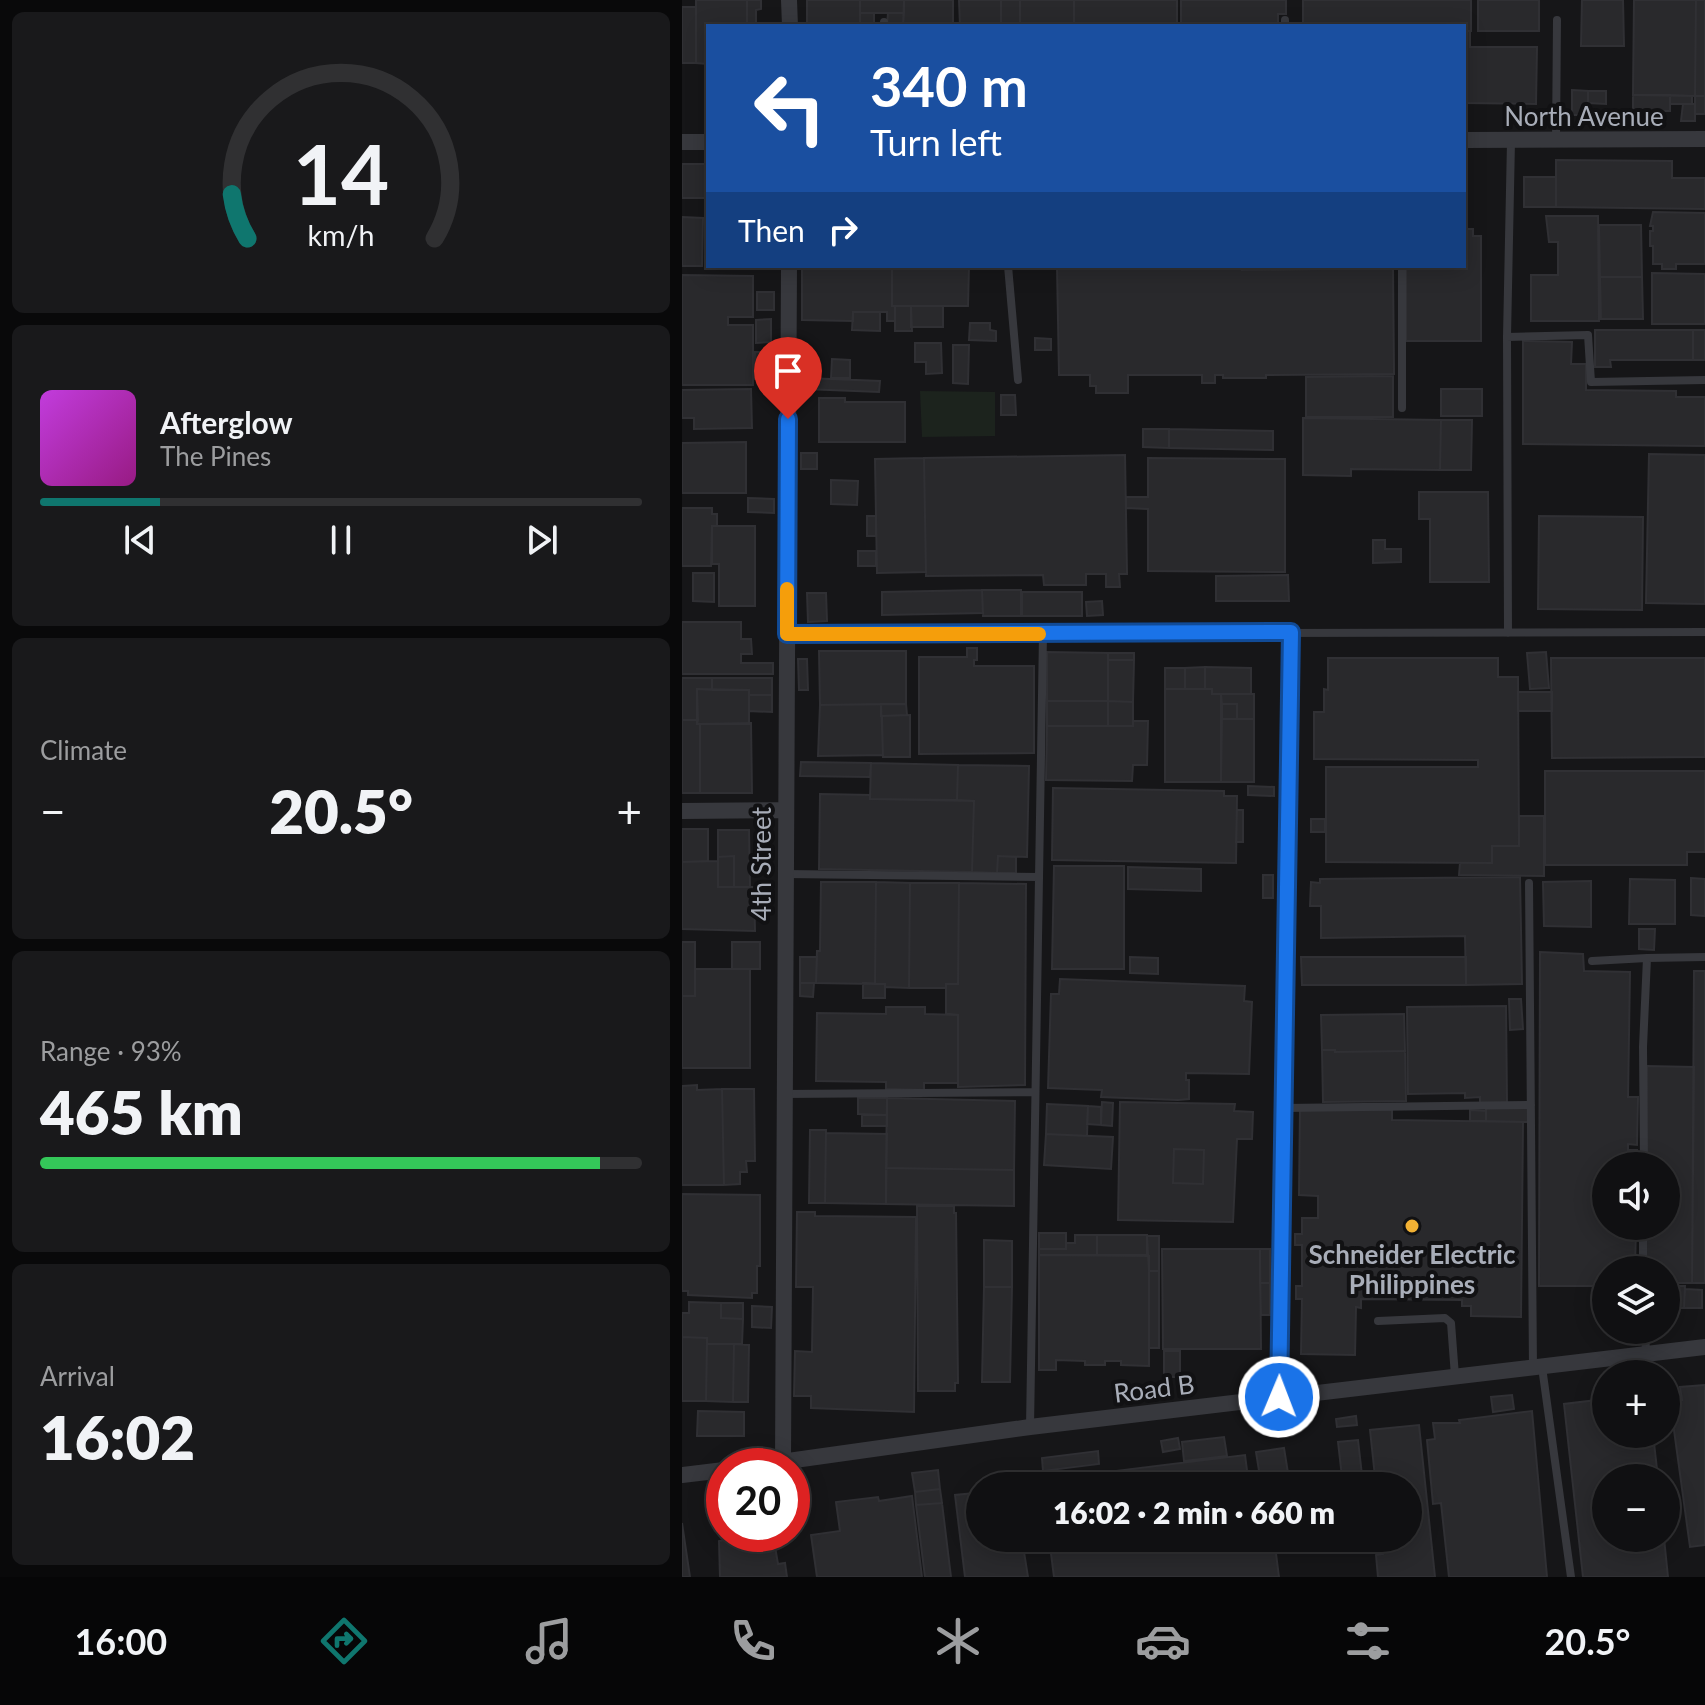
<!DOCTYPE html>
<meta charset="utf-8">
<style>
:root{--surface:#101012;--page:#19191b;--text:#f1f3f6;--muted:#9c9d9f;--line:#303032;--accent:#0f766e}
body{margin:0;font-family:Lato,sans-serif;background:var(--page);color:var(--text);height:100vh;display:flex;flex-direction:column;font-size:30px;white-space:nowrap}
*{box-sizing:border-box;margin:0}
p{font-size:26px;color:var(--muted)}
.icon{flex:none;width:44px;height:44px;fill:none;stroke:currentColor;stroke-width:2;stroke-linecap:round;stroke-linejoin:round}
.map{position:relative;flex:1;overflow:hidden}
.details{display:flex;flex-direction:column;gap:12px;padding:12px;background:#09090a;width:682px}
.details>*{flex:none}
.hud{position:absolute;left:24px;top:24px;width:760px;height:244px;border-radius:0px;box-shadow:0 4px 20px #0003,0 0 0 2px var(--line);background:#1a4fa0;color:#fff;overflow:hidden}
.buttons{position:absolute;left:910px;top:1152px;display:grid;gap:16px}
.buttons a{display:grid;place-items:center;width:88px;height:88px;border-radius:50%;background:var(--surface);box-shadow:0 4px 20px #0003,0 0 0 2px var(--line);font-size:40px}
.speed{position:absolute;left:24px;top:1448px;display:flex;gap:16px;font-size:40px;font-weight:700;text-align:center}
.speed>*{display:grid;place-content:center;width:104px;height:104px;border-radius:50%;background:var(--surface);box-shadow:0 4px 20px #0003,0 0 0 2px var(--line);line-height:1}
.speed .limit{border:12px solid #d22;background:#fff;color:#111}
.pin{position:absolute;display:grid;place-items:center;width:68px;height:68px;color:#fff;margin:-82px -34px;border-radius:50% 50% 50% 0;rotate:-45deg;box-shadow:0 0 8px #0007}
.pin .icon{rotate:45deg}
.me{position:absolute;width:88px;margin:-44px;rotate:1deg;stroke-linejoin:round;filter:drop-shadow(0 0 6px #0008)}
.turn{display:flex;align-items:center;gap:28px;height:168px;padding:0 32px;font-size:36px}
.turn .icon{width:104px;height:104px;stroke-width:2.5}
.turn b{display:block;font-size:56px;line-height:68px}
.then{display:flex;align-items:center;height:76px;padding:0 32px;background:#0003;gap:16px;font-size:30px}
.big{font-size:60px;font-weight:800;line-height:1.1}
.details .card{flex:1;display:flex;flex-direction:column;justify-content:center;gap:12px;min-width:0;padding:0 28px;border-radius:12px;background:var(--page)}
.details .dial{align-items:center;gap:0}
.dial svg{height:208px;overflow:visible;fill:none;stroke:var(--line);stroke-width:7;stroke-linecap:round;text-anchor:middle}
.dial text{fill:var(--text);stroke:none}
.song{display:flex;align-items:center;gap:24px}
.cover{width:96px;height:96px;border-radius:12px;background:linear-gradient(135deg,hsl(290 70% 55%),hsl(310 70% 35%))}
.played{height:8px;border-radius:4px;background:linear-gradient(90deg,var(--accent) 20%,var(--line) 20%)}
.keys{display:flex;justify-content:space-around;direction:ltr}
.heat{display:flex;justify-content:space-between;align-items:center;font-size:44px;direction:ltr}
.charge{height:12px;border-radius:6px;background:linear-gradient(90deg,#34c759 93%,var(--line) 0)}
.trip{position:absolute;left:284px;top:1472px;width:456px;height:80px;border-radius:40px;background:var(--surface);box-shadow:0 4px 20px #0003,0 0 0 2px var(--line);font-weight:800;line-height:80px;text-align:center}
.tab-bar{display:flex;height:128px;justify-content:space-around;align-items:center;background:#060607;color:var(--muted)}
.tab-bar .icon{width:56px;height:56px}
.tab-bar .on{color:var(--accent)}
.tab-bar b{font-size:36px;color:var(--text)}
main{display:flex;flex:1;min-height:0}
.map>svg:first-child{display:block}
</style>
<main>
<section class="details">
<div class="card dial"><svg viewBox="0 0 100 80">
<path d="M14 69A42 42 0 1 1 86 69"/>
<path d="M14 69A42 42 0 0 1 8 52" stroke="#0f766e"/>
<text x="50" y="56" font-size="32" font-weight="700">14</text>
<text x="50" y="72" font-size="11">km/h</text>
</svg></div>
<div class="card">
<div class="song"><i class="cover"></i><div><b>Afterglow</b><p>The Pines</p></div></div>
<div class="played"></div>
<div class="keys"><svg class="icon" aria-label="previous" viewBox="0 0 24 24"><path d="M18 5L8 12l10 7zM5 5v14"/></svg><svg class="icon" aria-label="pause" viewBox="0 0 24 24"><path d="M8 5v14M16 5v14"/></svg><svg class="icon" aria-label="next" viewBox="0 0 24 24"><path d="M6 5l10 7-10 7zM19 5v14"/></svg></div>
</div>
<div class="card"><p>Climate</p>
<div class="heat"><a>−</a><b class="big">20.5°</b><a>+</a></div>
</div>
<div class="card"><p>Range · 93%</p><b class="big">465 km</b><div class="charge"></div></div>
<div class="card"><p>Arrival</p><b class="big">16:02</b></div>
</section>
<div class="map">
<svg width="1023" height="1577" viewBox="0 0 1023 1577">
<rect width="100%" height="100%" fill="#161618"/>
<path fill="#1c231d" d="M238,391L313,392V436L240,437Z"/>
<path fill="#29292c" stroke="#303034" stroke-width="2" fill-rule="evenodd" d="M14,0H65V26H26V64L14,63Z
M65,0H79V9L74,10V26H65Z
M125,0H178V26H125Z
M178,0H222V13H178Z
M222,0H271V23H267V26H221Z
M277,0H319V26H278Z
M319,0H338V26H319Z
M338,0H392V26H338Z
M392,0H495V24L392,26Z
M499,0H604V14H596V26H499Z
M621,0H789V31H782V26H621Z
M796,0H857V31H796Z
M900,0H941L942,46H899Z
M952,0H1014L1013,96L951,95Z
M1014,0H1023V96H1013Z
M0,7H14V63H0Z
M178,13H192V26H178Z
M206,13H222L221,26H205Z
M782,31H788V47H855L854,104L782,103Z
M890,90L906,91V115H890Z
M906,91H924V104L906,103Z
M951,95H988V111H951Z
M988,95L1010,96V104H988Z
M1013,96H1023V114H1013Z
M1001,104H1013V121H999Z
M874,160L990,161V178H1023V209L874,207Z
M0,164H26V198H0Z
M842,177H874V207H842Z
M971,212L1023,213V264H994V269H980V264H971V246H968V231H971V226H968Z
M864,216H916L917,321H849V275H876V242H867Z
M0,217L21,218L20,266H0Z
M917,225H959L960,277H918Z
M782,229H791V236H799V341H724V266H782Z
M120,266H210V306H213V321H205V312H171V321L120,320Z
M210,266H287L286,306H210Z
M375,266H560V270L711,268L712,374L584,375V378H541V375H533V383H520V375H446V393H414V386H408V375H377Z
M970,273L1023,274V324H970Z
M0,275L71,276V317H46V325H71V385H0Z
M918,277H960L961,319H919Z
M75,292H92V310H75Z
M213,306H229L230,331H213Z
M229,306H261V327H229Z
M171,312H198V331L170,330Z
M89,319V342L74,343V320Z
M288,323H308V330L314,331V341L287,340Z
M913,330H1011V360H928L929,367H913Z
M1011,330H1023V360H1011Z
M353,338L369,339V350H353Z
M841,341L890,342L889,364H904V390L994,391V397H1023V446L841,444Z
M233,343H259L260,373L244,374V362H233Z
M271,345H287L286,384L271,383Z
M73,352H89L88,380L73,379Z
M150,359L168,360V378H149Z
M711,376V417H624V377Z
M123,378L198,381L197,392L123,389Z
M69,389L70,428L12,429V418H0V390Z
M759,389H800V416H759Z
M319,395H333L334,415H319Z
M137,398H163V402H223V442H137Z
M621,418L759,420L758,470L669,469V476L621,475Z
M759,420H790L789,470H758Z
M461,429H487V448L461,447Z
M487,429L591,431V450L487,448Z
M64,442V493H0V443Z
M119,453H135V469H119Z
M967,454L1023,455V604L964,603Z
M443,455L445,574H437L438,587H424V574H404V585H362L361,575L244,576L242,458Z
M242,458L244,572L195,573L193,459Z
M466,458L603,459V572L466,571V509L444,508V497H466Z
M149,480L176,481L175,505L149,504Z
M737,492H806L807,582H748V519H737Z
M66,498L92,499V513L66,512Z
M0,508H30V514H35V526H30L29,566H0Z
M185,516H194V536H185Z
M857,516L961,517L960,610L856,609Z
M30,526H73V606H37V564H30Z
M691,540H703V549H719V562L691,563Z
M176,551H194V566H176Z
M11,573H32V602L11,601Z
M606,575L607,601H534V576Z
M300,590L301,613L200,615V592Z
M300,590H339V616H301Z
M340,592H400V616H340Z
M125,593H144L145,621L126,622Z
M420,601L421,615L405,616L404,602Z
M0,622H59V639H69L70,654H59V663H91V674H0Z
M285,648H295V660H292V666H352V753L237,754V657H285Z
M137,651H224V704L138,705Z
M365,652L426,653V701H365Z
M864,652L867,688L848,689L845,653Z
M426,653H452V660H426Z
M646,658H816V677H836L837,846H810V863L644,862V767H796V760L632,759V712H642V689L646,690Z
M869,658H1023V757L870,758Z
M116,659H125L126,690H117Z
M426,660H452L451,702L426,701Z
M523,667V689H503V668Z
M523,667L569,668V694H530V689H523Z
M483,668H503V689H483Z
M0,678H30V690L15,689L16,720H0Z
M30,678H90V695H67V690H30Z
M15,689L67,690V724H15Z
M483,689H530V694H539V782H483Z
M836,692H870V711H836Z
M539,694H572V719H555V704H540Z
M67,695H90V712L67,711Z
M365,701H426V726H365Z
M426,701L451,702V726H426Z
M199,704H224L225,715L199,716Z
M199,704L201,755L136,756L138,705Z
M540,704H555V719H540Z
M228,715V757H201L200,716Z
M540,719H572V782H539Z
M0,720H16L15,724H18V793H0Z
M451,721H466L465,765H451L450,781L364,780L365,726H451Z
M69,723L70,793H18V724Z
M119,762L189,763L188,777L118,776Z
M189,763L276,765L275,800L188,799Z
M276,765L347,766L345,857L316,856L315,873L290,872L292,801L275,800Z
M863,771H1023V852H1005V865H863Z
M566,786L592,787V796L566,795Z
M371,788L542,791V796H555L554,863L370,860Z
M138,794L188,795V799L292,801L290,872L137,869Z
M555,810H561V842H554Z
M837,816H862V876L777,875L778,863H810V846H837Z
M629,819H643V832H629Z
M0,829H26V861L0,862Z
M36,830H67L68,887H52V856L36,857Z
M52,856V887H36V857Z
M316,856L334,857V873H315Z
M36,861V887H72L73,931L0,929V862Z
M372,866H442V969H370Z
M446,867L519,869V891L446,889Z
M581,875H591V898H581Z
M838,877L840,984L784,985L783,936L639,938V906H628L629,882L638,883V879Z
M1009,878L1023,879V916L1009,915Z
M948,879L993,880V924H947Z
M909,881V927L862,926L861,882Z
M139,882H194L193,984L134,983L135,951H138Z
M194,882L228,883L227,988L203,987V984H193Z
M228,883H277L276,984H264V988H227Z
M277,883L344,884L343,1085L276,1087V1015L264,1014V984H276Z
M957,929H973L972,950L957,949Z
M0,942H13V996H0Z
M50,942H78V969H50Z
M858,952L901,954L902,971L948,972L946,1097H956L955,1145L946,1144V1150H955V1166H924V1226H954L953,1270H924V1286H857Z
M118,957H135L134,983H118Z
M448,957L476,958V974L448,973Z
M619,957H784V985H620Z
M13,969H68V1068H0V996H13Z
M1012,971H1023V1283H1010Z
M378,979L563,986L562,1001L570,1002L567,1074L504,1073V1080H507V1099L496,1100L419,1097L420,1090L366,1088L369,994H377Z
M118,983H132L131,997L118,996Z
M181,983L203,984V998H181Z
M827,999H839L841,1029L828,1030Z
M824,1006L825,1104H798V1097L783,1098V1093L726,1094L725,1007Z
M204,1007H243V1014L276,1015V1083H242V1090L204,1089V1082L134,1081L135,1013L204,1014Z
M722,1014L723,1051L653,1052V1050H640L639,1015Z
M640,1050H653V1052L723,1051L724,1101L641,1102Z
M965,1066L1012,1067L1010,1283H984V1270H964V1226H984V1166H964Z
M15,1085V1090L40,1089L42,1185H0V1086Z
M40,1089H72L73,1161H64L65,1172H58V1184L42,1185Z
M176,1098H205V1115L176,1114Z
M205,1098L333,1101L332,1170L204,1168Z
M420,1102L431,1103L430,1126L419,1125Z
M438,1102L553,1104L552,1111L571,1112L570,1139H555L551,1222L436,1220ZM492,1149L522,1150L521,1184L491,1183Z
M365,1104L406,1106L405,1136L364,1134Z
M406,1106L419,1107V1125L405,1124Z
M804,1107L846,1108V1122L804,1121Z
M618,1109L710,1110V1120L841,1122L839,1317L789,1316V1306H780V1300L679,1299V1308L674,1307L673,1355L619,1354L620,1299H614V1286H620V1245H613V1234H620V1218H636V1196L617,1195Z
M788,1110L804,1111V1121H788Z
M180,1115H205V1126H180Z
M128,1130H144L143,1203H127Z
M144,1133L205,1134L204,1204L143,1203Z
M364,1134L431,1137L429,1169L362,1165Z
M492,1149L522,1150L521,1184L491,1183Z
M204,1168L332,1170V1206L204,1204Z
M0,1194L78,1195V1266H75V1293H70V1298L6,1295V1291H0Z
M235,1206H272V1213H274L276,1383H273V1391H236Z
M115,1212H133V1216L234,1217L232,1412L129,1408V1396H112L113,1351L130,1352L131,1287H114Z
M357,1233H384V1249H357Z
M393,1235H415V1255H357V1249H384V1243H393Z
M415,1235H465V1255H415Z
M465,1236H477V1271H467Z
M302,1240L330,1241V1287H302Z
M480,1249H578L579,1349H481Z
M578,1249H588V1283H578Z
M357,1255L467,1256V1366L439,1365V1361H423V1365H403V1361L374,1360V1370H357Z
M467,1271H477V1348H467Z
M578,1283H588V1315H579Z
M984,1286H1003L1002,1308H984Z
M302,1287H330L328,1382H300Z
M1003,1289L1020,1290V1308H1002Z
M7,1302L39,1303V1318L61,1319L60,1344H25V1338L0,1337V1313H7Z
M39,1303H61V1319L39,1318Z
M70,1306L90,1307L89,1328L70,1327Z
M0,1337L25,1338L24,1401H0Z
M25,1344H52L51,1402L24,1401Z
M52,1344L67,1345L66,1402H51Z
M482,1351H498V1377H482Z
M1023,1385V1545L1008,1547L988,1401L1000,1400L998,1387Z
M830,1395L832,1409L811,1412L809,1397Z
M924,1399V1434H971L976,1478H924V1538H982L986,1577H901L882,1404Z
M16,1411L62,1412V1436H15Z
M850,1411L865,1577H767L759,1503L751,1504L745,1440L753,1439L751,1423H778L777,1420Z
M674,1416L675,1425L655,1427L654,1419Z
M737,1425L753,1577H696L694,1555L701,1554L699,1538H726V1486H694L688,1430Z
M542,1437L545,1456L502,1461L500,1442Z
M496,1438L498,1449L481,1452L479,1441Z
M676,1440L680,1475L660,1477L656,1442Z
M602,1448L606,1473L578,1477L574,1452Z
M416,1451L417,1464L361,1471L360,1458Z
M563,1455L567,1486H361L360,1480Z
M256,1470L258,1489L233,1492L230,1473Z
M693,1474L694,1486H676L675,1476Z
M675,1476L676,1486H614L613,1482Z
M292,1487H298V1538H350L351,1551L342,1552L346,1577H283L273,1495L293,1493Z
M258,1489L260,1503L234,1505L233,1492Z
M230,1496L240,1577H135L129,1535L158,1531L154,1502L196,1497L197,1501Z
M260,1503L269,1577H243L234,1505Z
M0,1523L8,1577H0Z
M74,1535V1538L91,1535L96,1564L103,1563L105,1577H38L37,1541Z
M367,1538H592L597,1577H372Z"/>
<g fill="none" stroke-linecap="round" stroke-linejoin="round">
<path stroke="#37383d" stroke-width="8" d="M603,20V26
M202,26V22
M874,140L875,20
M326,266L336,380
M720,266V408
M825,337L906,335L909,382L1023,380
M826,633L825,337L829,141
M105,634L1023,632
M103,874L357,877
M847,883L851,1368
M910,961L965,958
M102,1094L353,1092
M602,1108L849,1105
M962,1166L961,1047L965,958L1023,957
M961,1270V1226
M696,1321L763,1318L769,1323L773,1376
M963,1330L964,1352
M860,1367L889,1577
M597,1397L609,632
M348,1427L361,634"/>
<path stroke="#37383d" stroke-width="16" d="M107,0L108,26
M782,140L1023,139
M0,142H26
M0,811L104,810
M101,1462L107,266
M70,1466L348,1427L1023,1347
M0,1475L42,1470"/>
</g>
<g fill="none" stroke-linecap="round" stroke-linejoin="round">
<g stroke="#114b97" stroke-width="20">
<path id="route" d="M106,419L105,634L609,632L597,1397"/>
</g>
<use href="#route" stroke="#1a73e8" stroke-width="14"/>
<path stroke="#f59e0b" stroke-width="14" d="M105,589V634H357"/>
</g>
<circle fill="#f2b134" stroke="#111113" stroke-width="3" cx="730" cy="1226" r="8"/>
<g text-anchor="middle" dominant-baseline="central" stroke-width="8" stroke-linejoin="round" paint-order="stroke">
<g font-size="26" fill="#a8adb8" stroke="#111113">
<text x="902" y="116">North Avenue</text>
<text transform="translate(79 864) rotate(-90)">4th Street</text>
<text transform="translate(472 1388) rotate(-7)">Road B</text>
</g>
<g font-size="26" font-weight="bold" fill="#a8adb8" stroke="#111113">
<text x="730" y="1254">Schneider Electric<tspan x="730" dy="30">Philippines</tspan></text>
</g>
</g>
</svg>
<div class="buttons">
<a><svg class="icon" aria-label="sound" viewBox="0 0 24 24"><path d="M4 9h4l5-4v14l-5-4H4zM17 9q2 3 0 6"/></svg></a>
<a><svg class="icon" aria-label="layers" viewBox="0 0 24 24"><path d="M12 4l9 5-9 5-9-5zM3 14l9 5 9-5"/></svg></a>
<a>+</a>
<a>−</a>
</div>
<div class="speed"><div class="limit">20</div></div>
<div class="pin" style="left:106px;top:419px;background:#d93025"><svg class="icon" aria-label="arrive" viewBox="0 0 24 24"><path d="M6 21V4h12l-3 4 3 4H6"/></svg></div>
<svg class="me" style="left:597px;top:1397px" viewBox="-20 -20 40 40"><circle r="17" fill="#1a73e8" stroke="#fff" stroke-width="3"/><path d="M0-11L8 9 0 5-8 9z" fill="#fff"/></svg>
<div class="trip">16:02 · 2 min · 660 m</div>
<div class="hud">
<div class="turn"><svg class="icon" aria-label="left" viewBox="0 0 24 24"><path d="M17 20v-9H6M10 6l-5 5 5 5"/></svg><div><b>340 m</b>Turn left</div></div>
<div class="then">Then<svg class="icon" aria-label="right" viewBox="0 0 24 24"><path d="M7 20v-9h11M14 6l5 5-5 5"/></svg></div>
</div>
</div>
</main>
<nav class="tab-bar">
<b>16:00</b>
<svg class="icon on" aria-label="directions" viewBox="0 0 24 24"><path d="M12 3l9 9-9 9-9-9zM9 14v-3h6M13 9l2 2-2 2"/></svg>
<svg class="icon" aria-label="music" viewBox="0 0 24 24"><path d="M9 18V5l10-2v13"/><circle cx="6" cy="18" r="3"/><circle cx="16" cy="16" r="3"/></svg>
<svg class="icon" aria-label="phone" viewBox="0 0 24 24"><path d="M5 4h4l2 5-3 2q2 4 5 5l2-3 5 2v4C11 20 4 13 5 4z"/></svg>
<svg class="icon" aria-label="climate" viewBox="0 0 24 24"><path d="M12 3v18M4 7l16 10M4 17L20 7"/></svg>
<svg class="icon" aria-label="car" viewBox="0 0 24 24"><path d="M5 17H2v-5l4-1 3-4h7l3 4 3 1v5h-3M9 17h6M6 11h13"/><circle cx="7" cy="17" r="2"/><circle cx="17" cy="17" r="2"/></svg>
<svg class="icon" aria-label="filters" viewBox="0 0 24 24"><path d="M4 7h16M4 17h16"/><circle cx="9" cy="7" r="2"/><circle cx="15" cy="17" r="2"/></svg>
<b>20.5°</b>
</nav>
